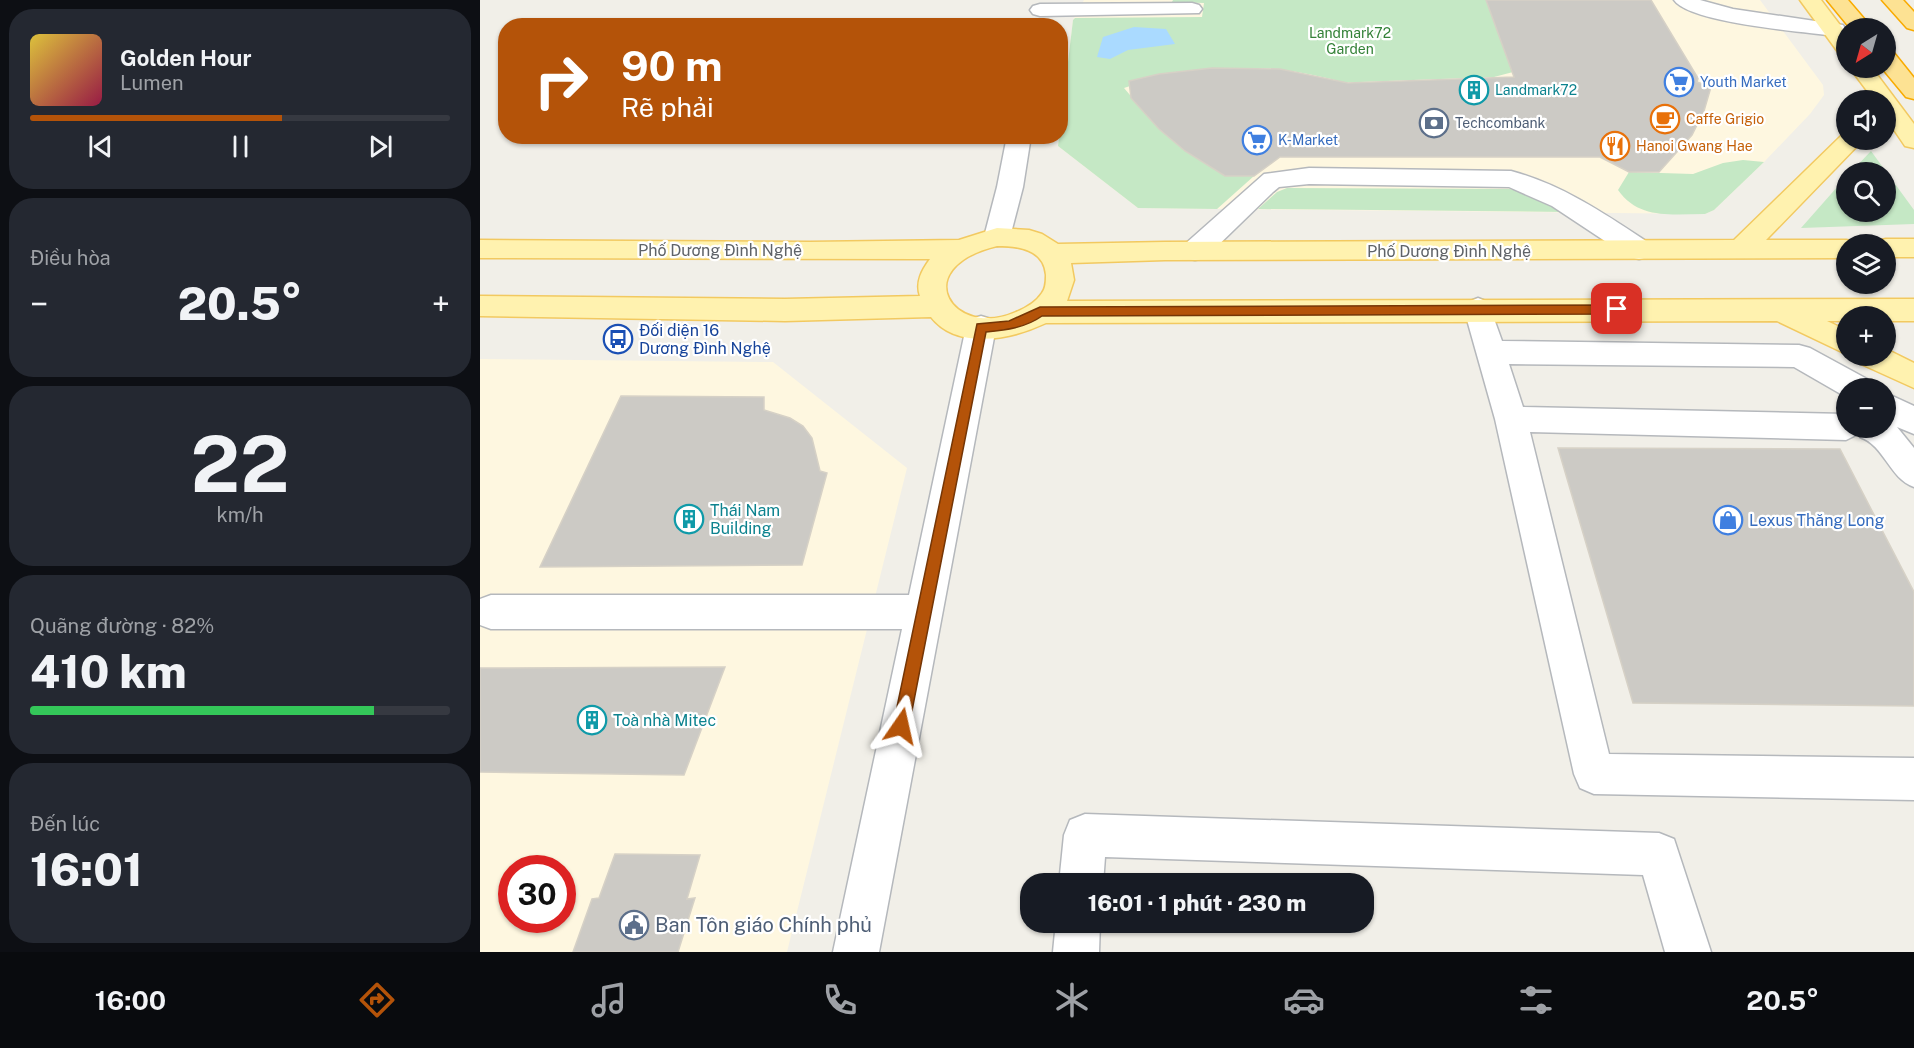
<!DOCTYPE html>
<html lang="vi">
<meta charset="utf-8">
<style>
:root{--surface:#171b24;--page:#242831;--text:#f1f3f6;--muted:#9ea1a6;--line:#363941;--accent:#b45309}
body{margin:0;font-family:"Public Sans",sans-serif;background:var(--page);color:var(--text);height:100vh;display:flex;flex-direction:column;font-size:22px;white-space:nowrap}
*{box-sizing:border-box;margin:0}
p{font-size:20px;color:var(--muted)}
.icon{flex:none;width:33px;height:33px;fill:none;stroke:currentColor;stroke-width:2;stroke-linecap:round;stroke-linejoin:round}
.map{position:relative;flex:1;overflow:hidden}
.sheet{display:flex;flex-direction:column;gap:9px;padding:9px;background:#0d0f14;width:480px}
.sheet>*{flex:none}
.top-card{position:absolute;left:18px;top:18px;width:570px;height:126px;border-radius:24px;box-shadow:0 2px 4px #0004;background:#b45309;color:#fff;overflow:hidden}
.needle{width:39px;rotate:217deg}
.tools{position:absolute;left:1356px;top:18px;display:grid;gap:12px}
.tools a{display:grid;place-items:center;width:60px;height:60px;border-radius:50%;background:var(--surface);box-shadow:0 2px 4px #0004;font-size:30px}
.speed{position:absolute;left:18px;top:855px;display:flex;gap:12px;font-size:30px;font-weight:700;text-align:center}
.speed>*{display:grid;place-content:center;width:78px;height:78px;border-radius:50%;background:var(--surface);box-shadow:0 2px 4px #0004;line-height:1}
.speed .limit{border:9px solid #d22;background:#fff;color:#111}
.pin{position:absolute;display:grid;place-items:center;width:51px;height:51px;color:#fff;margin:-26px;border-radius:12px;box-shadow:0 3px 9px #0006}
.me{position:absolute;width:66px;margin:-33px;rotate:11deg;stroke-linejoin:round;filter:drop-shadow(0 0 4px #0008)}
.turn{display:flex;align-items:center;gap:21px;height:126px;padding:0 24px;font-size:27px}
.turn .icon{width:78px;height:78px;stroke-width:2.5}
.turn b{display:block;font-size:42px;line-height:51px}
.big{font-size:45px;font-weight:800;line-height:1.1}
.sheet .widget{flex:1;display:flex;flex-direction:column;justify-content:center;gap:9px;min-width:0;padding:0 21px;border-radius:24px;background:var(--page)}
.sheet .dial{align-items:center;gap:0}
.dial b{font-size:78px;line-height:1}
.song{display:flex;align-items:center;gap:18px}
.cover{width:72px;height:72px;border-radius:9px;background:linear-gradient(135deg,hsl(50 70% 55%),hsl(340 70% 35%))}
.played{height:6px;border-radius:3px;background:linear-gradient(90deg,var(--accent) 60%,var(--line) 60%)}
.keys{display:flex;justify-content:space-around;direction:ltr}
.heat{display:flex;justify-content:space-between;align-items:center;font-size:33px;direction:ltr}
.charge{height:9px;border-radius:4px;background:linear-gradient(90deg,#34c759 82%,var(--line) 0)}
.trip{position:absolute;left:540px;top:873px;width:354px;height:60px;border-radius:24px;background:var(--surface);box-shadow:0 2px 4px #0004;font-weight:800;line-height:60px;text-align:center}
.tab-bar{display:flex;height:96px;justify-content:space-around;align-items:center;background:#090b0e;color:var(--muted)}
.tab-bar .icon{width:42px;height:42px}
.tab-bar .current{color:var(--accent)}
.tab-bar b{font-size:27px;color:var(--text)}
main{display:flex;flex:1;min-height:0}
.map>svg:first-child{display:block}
</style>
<main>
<section class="sheet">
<div class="widget">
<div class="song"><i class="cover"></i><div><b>Golden Hour</b><p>Lumen</p></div></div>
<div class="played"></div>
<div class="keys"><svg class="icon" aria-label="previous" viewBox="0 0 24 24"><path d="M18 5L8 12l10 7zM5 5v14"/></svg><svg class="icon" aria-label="pause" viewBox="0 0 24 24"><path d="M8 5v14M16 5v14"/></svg><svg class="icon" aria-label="next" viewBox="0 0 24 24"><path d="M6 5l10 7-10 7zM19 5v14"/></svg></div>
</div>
<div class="widget"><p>Điều hòa</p>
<div class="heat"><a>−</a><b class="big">20.5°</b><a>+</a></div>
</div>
<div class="widget dial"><b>22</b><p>km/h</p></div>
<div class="widget"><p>Quãng đường · 82%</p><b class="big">410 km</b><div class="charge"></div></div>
<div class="widget"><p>Đến lúc</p><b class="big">16:01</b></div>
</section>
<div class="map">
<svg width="1434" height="952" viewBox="0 0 1434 952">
<rect width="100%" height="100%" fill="#f1efe8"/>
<path fill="#fef7e0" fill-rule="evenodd" d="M604,0H1280L1343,85L1344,95L1330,114L1284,162L1234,210L1225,214L658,208L578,146L593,20Z
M0,359L293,362L427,468L307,952H0ZM32,868H82V920H32Z"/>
<path fill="#c5e8c5" d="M693,0H1006L1033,72L1014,77L853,83L855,80C826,73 798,67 768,68L766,75L735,76L732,68L679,74L649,81L650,86L644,88L679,129L705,151L745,176H774L737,209L658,208L578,146L593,20L595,18L722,17L724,3L692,2Z
M1391,151L1434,210V224L1321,228L1366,177V212H1406V172H1371Z
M1263,160L1284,162L1234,210L1225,214C1192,214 1159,220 1138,190L1149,172L1213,174L1243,163Z
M807,188L1030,189L1043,192L1087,212L778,209L797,192Z"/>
<path fill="#aadaff" d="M654,27L686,29L695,44L648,50L630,59L617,57L623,37Z"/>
<path fill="#cccac5" stroke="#d6d1c6" stroke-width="1.5" d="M1006,0H1171L1218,78L1217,82L1231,87L1224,111L1212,135L1179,172H1149L1120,157H800L774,176H745L705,151L679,129L651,98L649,81L679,74L732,68L800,69L868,83L1034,77Z
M141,396L284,397V410L310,418L323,426L332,438L340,471L347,473L322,565L60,567Z
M1078,448L1360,449L1434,592V706L1153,703Z
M245,667L204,775L0,772V668Z
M135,854L220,855L207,899L215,898L198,952H93L112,899L119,898Z"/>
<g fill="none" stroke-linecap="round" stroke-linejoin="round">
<g stroke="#b5b8bc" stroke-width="3">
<path id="minor" d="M1194,0H1220L1253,9L1355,24L1363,25L1366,30L1363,35L1355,36C1325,32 1209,23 1194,0Z
M712,3L719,5L722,9L719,13L560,16L553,14L550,10L553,6L560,4Z
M527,136H551L543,187L530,237L526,243L517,246L508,243L504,237L517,187Z
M829,168L1031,171C1083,185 1125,214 1169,243L1173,250L1169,257L1159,259L1149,257L1072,206L1029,187L829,184L799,187L793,192L725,258L715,260L705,258L701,251L705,244L784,174Z
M998,298L1008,302L1022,341L1319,345L1330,348L1387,379L1391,388H1366V397L1314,367L1029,364L1043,407L1366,414V428H1406V393L1434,406V434L1417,427L1434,448V487C1409,478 1405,446 1380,437L1378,434L1366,440L1050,432L1129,754L1434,758V800L1114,794L1100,788L1094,774L1015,419L984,309L988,302Z
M501,316L511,319L516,327L399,952H353L422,629H11L0,625V599L11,595H429L486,327L491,319Z
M605,814L1179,833L1194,839L1231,952H1185L1163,875L625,857L623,884H579L584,835L590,820Z
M576,922H620L619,952H573Z"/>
</g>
<g stroke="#f2c960" stroke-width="3">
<path id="major" d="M1320,0H1341L1366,33V53L1358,52Z
M1370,68H1392L1434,124V148L1425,146L1406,118V100H1394Z
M1366,134V140H1383L1286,240H1366L1376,242L1377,244H1366V258L685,260L591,263L594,280L587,301L1434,299V321H1406V316H1366V321H1347L1366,330V354L1297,321L566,323C532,339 478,351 451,317L305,321L0,316V296L305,299L440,296C435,282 442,270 450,259L0,258V240L330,242L479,240L517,228L549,230L562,234L578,244L685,242L1254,240L1362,135ZM517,246C538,246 564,249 566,275C566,281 566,288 562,293C556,302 546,308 536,312C473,340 426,268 517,246Z
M1406,239H1434V257H1406V244H1395L1396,241Z
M1406,349L1434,363V388L1381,364L1377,356H1406Z"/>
</g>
<g stroke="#f9ab00" stroke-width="3">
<path id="highway" d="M1347,0H1368L1392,28H1370Z
M1402,0H1423L1434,12V30L1427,28Z
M1406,51L1414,53L1434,78V99L1426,97L1402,68H1406Z"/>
</g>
<use href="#minor" fill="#fff" fill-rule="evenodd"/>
<use href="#major" fill="#fff2af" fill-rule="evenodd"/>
<use href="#highway" fill="#fde293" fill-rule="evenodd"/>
</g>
<path fill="#b45309" stroke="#753606" stroke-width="1.5" d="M1137,305L1143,309L1137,314L562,316C545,328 526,330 506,332L429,726L427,731L421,734L415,731L413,726L497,324L529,321L560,307Z"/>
<defs>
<g id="supermarket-ring" transform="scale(1.5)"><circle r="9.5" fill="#fff" stroke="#3f7fe0" stroke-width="1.5"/><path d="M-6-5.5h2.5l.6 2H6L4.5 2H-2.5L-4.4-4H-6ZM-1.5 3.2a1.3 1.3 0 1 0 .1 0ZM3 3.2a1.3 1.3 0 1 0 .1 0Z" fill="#3f7fe0"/></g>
<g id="building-ring" transform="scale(1.5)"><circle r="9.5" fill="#fff" stroke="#0f9aa8" stroke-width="1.5"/><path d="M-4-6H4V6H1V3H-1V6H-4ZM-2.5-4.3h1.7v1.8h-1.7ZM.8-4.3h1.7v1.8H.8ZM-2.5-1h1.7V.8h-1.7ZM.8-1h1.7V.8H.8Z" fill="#0f9aa8"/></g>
<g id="cafe-ring" transform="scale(1.5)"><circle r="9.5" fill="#fff" stroke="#e8710a" stroke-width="1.5"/><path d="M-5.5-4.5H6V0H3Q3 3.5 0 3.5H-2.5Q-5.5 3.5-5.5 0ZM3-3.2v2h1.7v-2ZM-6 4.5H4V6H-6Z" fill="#e8710a"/></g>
<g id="bank-ring" transform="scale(1.5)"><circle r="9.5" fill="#fff" stroke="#5c6f8a" stroke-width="1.5"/><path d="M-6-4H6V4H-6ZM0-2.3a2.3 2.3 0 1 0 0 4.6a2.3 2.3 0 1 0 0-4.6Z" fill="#5c6f8a"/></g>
<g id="restaurant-ring" transform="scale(1.5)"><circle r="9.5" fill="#fff" stroke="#e8710a" stroke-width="1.5"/><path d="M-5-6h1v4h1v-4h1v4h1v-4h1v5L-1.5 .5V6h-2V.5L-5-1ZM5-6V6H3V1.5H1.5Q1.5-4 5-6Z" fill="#e8710a"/></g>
<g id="bus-ring" transform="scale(1.5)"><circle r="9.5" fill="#fff" stroke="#1a4fb4" stroke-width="1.5"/><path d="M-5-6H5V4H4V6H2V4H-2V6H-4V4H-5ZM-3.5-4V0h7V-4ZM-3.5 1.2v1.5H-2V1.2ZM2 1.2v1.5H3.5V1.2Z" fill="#1a4fb4"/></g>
<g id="shop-ring" transform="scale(1.5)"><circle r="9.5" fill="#fff" stroke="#3f7fe0" stroke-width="1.5"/><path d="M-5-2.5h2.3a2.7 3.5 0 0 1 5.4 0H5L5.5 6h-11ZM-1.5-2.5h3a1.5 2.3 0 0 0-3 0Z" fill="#3f7fe0"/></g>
<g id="civic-ring" transform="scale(1.5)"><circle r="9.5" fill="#fff" stroke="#5c6f8a" stroke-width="1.5"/><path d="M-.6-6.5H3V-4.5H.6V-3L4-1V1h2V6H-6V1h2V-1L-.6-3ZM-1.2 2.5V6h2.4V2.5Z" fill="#5c6f8a"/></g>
</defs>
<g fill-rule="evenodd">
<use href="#supermarket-ring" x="1199" y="82"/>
<use href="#building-ring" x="994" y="90"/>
<use href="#cafe-ring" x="1185" y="119"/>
<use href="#bank-ring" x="954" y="123"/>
<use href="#supermarket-ring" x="777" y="140"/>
<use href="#restaurant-ring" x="1135" y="146"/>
<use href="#bus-ring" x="138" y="339"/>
<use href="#building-ring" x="209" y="519"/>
<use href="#shop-ring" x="1248" y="520"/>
<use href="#building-ring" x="112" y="720"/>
<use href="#civic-ring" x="154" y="925"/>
</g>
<g text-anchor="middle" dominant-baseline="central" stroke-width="4.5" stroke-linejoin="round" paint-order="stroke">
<g font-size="14" fill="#348238" stroke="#fff">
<text x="870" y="33">Landmark72<tspan x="870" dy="16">Garden</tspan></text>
</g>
<g font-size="14" fill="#366cbe" stroke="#fff" text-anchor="start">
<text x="1220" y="82">Youth Market</text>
<text x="798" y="140">K-Market</text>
</g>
<g font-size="14" fill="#0d838f" stroke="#fff" text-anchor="start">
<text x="1015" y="90">Landmark72</text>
</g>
<g font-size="14" fill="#c56008" stroke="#fff" text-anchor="start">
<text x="1206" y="119">Caffe Grigio</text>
<text x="1156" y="146">Hanoi Gwang Hae</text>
</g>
<g font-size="14" fill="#4e5e75" stroke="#fff" text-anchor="start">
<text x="975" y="123">Techcombank</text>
</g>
<g font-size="16" fill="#5f6368" stroke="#fff">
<text x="240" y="250">Phố Dương Đình Nghệ</text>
<text x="969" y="251">Phố Dương Đình Nghệ</text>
</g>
<g font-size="16" fill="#164399" stroke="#fff" text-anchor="start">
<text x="159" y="330">Đối diện 16<tspan x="159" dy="18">Dương Đình Nghệ</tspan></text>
</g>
<g font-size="16" fill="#0d838f" stroke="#fff" text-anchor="start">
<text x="230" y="510">Thái Nam<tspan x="230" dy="18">Building</tspan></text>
<text x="133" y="720">Toà nhà Mitec</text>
</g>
<g font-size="16" fill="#366cbe" stroke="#fff" text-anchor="start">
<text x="1269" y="520">Lexus Thăng Long</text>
</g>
<g font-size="20" fill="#4e5e75" stroke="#fff" text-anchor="start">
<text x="175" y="925">Ban Tôn giáo Chính phủ</text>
</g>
</g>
</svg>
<div class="tools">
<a><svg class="needle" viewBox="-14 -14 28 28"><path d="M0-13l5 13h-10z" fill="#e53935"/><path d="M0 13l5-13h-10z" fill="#9ea1a6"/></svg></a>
<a><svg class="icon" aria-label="sound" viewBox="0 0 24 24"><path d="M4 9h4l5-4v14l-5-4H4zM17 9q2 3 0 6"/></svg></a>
<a><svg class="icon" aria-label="search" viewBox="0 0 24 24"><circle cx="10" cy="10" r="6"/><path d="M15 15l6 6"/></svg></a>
<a><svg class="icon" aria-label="layers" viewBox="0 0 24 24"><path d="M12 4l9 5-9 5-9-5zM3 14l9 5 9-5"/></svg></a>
<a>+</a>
<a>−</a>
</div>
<div class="speed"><div class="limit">30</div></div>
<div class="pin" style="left:1137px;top:309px;background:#d93025"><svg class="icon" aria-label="arrive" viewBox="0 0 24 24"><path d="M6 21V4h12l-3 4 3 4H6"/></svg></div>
<svg class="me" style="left:421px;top:726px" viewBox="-20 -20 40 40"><path d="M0-17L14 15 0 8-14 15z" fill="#b45309" stroke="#fff" stroke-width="4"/></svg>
<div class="trip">16:01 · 1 phút · 230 m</div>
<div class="top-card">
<div class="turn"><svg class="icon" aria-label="right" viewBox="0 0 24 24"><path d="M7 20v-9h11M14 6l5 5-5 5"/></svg><div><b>90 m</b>Rẽ phải</div></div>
</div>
</div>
</main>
<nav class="tab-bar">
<b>16:00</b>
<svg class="icon current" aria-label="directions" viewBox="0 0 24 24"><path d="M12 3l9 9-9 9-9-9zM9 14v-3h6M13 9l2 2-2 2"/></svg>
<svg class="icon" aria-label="music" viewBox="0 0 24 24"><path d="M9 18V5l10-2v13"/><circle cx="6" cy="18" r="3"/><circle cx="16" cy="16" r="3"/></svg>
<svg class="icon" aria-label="phone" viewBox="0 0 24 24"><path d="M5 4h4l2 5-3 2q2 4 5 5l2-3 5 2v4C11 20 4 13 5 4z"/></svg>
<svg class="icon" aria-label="climate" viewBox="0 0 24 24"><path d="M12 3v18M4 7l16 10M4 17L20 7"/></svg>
<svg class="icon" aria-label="car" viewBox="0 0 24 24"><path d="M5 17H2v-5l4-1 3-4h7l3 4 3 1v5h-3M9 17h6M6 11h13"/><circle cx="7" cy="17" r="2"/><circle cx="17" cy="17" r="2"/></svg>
<svg class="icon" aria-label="filters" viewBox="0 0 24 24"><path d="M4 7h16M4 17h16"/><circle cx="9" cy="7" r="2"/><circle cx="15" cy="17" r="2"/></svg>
<b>20.5°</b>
</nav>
